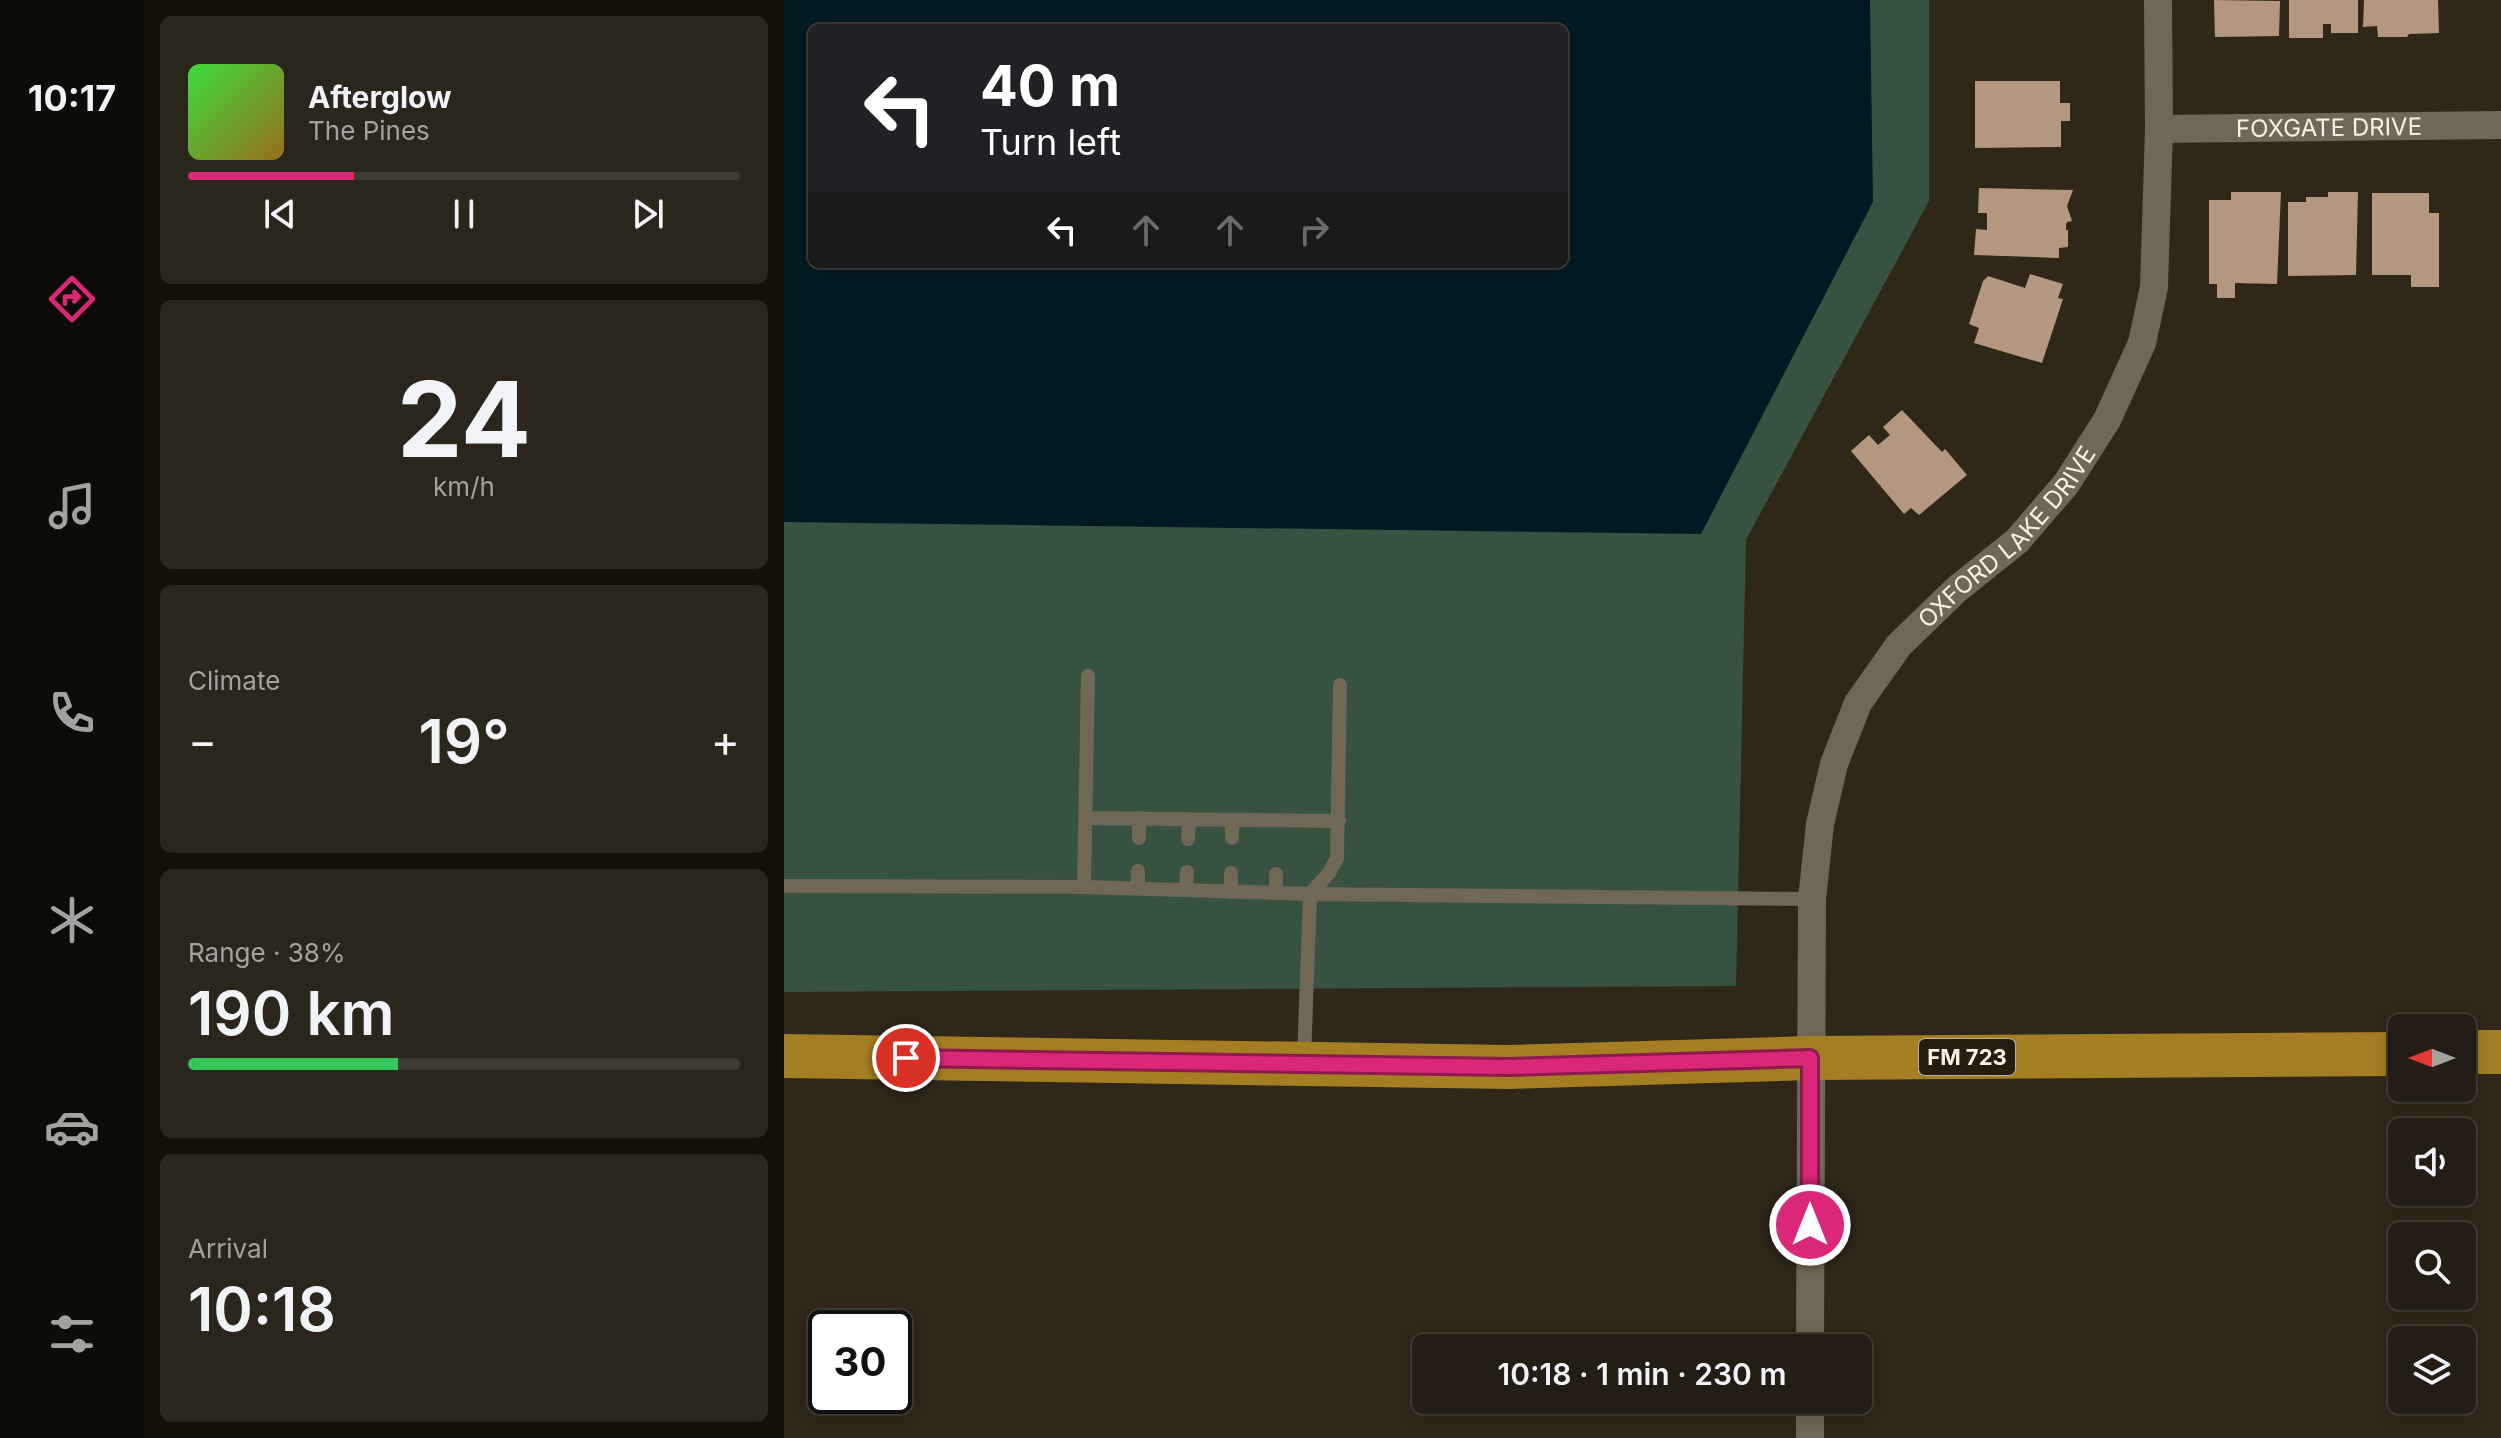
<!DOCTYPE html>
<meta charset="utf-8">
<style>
:root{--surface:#231d13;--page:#2b261c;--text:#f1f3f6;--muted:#a3a2a0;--line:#403b33;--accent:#db2777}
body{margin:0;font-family:Inter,sans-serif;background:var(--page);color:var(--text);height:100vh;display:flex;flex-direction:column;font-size:30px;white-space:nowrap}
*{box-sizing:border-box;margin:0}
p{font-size:26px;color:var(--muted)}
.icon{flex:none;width:44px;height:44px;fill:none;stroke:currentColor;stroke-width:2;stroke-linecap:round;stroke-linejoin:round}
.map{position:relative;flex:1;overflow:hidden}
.side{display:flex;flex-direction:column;gap:16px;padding:16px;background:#13100a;width:640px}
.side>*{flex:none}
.top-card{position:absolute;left:24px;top:24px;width:760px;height:244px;border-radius:12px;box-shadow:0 4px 20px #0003,0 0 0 2px var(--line);background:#202124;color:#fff;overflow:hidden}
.needle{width:52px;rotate:270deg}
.tools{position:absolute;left:1604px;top:1014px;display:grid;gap:16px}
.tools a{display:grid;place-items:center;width:88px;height:88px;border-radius:12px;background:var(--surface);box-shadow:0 4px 20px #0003,0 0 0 2px var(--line);font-size:40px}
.speed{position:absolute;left:24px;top:1310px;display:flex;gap:16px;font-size:40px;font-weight:700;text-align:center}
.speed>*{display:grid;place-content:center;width:104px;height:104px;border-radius:50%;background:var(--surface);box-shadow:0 4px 20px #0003,0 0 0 2px var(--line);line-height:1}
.speed .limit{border:4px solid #111;border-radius:12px;background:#fff;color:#111}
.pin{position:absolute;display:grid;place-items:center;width:68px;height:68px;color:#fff;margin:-34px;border:4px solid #fff;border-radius:50%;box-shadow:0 2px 8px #0007}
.me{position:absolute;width:88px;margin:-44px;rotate:0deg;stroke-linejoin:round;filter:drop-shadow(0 0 6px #0008)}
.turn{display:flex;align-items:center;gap:28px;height:168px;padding:0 40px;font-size:36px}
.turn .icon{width:104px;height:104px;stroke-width:2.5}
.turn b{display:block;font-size:56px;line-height:68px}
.lanes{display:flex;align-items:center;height:76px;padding:0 40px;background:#0003;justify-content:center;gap:40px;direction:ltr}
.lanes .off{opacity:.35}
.big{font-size:60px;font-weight:600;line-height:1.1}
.side .card{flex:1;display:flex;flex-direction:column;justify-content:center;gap:12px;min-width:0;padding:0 28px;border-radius:12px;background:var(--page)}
.side .dial{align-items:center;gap:0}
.dial b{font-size:104px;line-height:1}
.song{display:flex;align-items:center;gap:24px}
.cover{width:96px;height:96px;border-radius:12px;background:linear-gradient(135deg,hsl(120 70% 55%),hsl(40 70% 35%))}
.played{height:8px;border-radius:4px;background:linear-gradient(90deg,var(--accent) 30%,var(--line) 30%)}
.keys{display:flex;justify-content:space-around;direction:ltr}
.heat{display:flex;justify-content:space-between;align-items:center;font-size:44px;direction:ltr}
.charge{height:12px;border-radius:6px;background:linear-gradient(90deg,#34c759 38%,var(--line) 0)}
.trip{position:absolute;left:628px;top:1334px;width:460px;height:80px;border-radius:12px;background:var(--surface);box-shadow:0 4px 20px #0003,0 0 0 2px var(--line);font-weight:600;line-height:80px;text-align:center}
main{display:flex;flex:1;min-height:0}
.dock{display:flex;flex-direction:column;width:144px;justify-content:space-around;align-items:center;background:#0e0c08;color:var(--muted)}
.dock .icon{width:56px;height:56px}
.dock .on{color:var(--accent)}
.dock b{font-size:36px;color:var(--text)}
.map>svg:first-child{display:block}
</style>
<main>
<nav class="dock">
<b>10:17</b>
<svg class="icon on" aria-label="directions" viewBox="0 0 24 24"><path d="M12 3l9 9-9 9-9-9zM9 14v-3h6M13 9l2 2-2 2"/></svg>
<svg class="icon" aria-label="music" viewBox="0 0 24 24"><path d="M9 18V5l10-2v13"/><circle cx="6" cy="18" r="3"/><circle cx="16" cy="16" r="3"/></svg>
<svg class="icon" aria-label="phone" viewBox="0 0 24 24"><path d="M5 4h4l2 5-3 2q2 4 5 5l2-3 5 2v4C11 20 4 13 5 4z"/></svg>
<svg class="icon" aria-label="climate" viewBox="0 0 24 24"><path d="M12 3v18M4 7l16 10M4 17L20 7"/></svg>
<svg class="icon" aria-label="car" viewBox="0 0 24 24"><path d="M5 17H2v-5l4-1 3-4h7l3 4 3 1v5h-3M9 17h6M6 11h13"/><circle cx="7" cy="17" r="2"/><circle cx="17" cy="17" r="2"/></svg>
<svg class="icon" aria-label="filters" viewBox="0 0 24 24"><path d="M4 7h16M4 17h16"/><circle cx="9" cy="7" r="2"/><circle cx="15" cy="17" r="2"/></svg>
</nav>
<section class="side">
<div class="card">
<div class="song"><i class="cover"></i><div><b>Afterglow</b><p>The Pines</p></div></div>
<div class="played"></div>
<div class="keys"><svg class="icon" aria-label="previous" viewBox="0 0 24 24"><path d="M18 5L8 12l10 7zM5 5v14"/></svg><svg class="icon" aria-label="pause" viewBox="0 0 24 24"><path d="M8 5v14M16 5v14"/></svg><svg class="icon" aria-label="next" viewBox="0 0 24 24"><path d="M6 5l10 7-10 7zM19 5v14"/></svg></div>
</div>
<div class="card dial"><b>24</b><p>km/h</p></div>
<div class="card"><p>Climate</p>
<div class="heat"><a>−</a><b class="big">19°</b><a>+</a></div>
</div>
<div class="card"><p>Range · 38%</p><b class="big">190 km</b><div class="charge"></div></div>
<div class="card"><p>Arrival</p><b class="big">10:18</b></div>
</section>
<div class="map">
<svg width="1717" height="1438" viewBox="0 0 1717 1438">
<rect width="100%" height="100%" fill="#2f2719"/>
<path fill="#385241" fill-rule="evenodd" d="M0,0H1145V201L962,540L952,986L0,992ZM28,28H780V264H28Z"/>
<path fill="#001a23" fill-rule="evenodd" d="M0,0H1086L1089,202L917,534L0,522ZM28,28H780V264H28Z"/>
<path fill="#b49781" d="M1430,0L1496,1L1495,36L1431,37Z
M1505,0H1574V33H1547V24H1539V38H1505Z
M1580,0H1654L1655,33L1625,34L1623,37H1594L1593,26L1579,27Z
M1191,81H1276V103H1286V121H1277V147L1191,148Z
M1195,188L1289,190L1283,206L1288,221L1283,222L1282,225V230H1284V247L1275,248V258L1190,255L1192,229L1203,230V213H1194Z
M1447,192H1497L1493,284L1451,283V298H1433V284H1425V200H1447Z
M1544,192H1574L1572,275L1504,276V202H1522V197H1544Z
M1588,193H1645V213H1655V287H1627V275H1588Z
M1246,274L1279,284L1274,298L1279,299L1258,363L1190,343L1195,328L1185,324L1199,281L1204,276L1241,288Z
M1118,410L1158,452L1161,449L1183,475L1135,515L1127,508L1120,514L1067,451L1085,435L1094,445L1106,435L1099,427Z"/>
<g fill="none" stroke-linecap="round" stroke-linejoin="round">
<path stroke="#706757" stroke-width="14" d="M304,676L300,887L526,894L520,1059
M302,818L555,821
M448,820V838
M355,838V818
M404,839L405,819
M447,873V892
M0,886L300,887
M354,889V871
M402,890L403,872
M492,893V874
M526,894L1028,899
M526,894L545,873L553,858L556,685"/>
<g stroke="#706757" stroke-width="28">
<path id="s1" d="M1375,129L1717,125"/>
<path id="s2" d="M1026,1348L1028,899L1036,824L1050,764L1074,703L1115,645L1173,589L1233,541L1282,484L1323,420L1358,343L1370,287L1375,129L1374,0"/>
<path d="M1026,1438V1400"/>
</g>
<path stroke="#a57e23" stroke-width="44" d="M1678,1052H1717
M0,1056L725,1067L1026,1058L1618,1054"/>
</g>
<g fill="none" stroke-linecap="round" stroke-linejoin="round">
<g stroke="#8e194d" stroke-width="20">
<path id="route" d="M122,1058L725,1067L1026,1058V1225"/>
</g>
<use href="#route" stroke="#db2777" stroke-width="14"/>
</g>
<g text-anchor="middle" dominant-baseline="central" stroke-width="8" stroke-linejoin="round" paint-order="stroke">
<rect fill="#251d10" stroke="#b7b1a7" stroke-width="2" x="1135" y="1039" width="96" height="36" rx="6"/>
<g font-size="22" font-weight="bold" fill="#f6f1e8">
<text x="1183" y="1057">FM 723</text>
</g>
<g font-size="24" fill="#f6f1e8" stroke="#251d10">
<text stroke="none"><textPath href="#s1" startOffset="170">FOXGATE DRIVE</textPath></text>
<text stroke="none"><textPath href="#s2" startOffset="876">OXFORD LAKE DRIVE</textPath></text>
</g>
</g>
</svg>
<div class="tools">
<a><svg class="needle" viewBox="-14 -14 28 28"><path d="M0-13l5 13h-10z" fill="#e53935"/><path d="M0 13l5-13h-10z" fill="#a3a2a0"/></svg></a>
<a><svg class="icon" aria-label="sound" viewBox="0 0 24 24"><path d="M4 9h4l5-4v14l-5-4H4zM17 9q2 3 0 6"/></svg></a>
<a><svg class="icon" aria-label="search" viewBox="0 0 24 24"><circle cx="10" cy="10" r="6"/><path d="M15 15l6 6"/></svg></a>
<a><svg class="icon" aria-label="layers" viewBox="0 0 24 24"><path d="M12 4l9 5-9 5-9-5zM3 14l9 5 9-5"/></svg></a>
</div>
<div class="speed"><div class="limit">30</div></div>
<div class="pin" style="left:122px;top:1058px;background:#d93025"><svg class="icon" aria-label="arrive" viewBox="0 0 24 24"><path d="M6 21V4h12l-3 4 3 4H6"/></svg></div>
<svg class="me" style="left:1026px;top:1225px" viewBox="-20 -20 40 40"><circle r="17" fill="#db2777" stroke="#fff" stroke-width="3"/><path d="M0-11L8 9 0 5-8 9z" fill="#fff"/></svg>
<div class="trip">10:18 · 1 min · 230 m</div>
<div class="top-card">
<div class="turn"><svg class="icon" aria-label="left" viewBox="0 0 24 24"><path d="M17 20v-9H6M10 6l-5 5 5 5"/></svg><div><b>40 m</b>Turn left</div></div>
<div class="lanes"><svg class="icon" aria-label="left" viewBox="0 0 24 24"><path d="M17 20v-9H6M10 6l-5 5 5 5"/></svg><svg class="icon off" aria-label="ahead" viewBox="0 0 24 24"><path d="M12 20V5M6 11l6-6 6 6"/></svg><svg class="icon off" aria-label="ahead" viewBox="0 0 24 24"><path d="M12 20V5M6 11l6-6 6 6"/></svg><svg class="icon off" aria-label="right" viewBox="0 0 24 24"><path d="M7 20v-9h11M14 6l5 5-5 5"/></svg></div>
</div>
</div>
</main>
